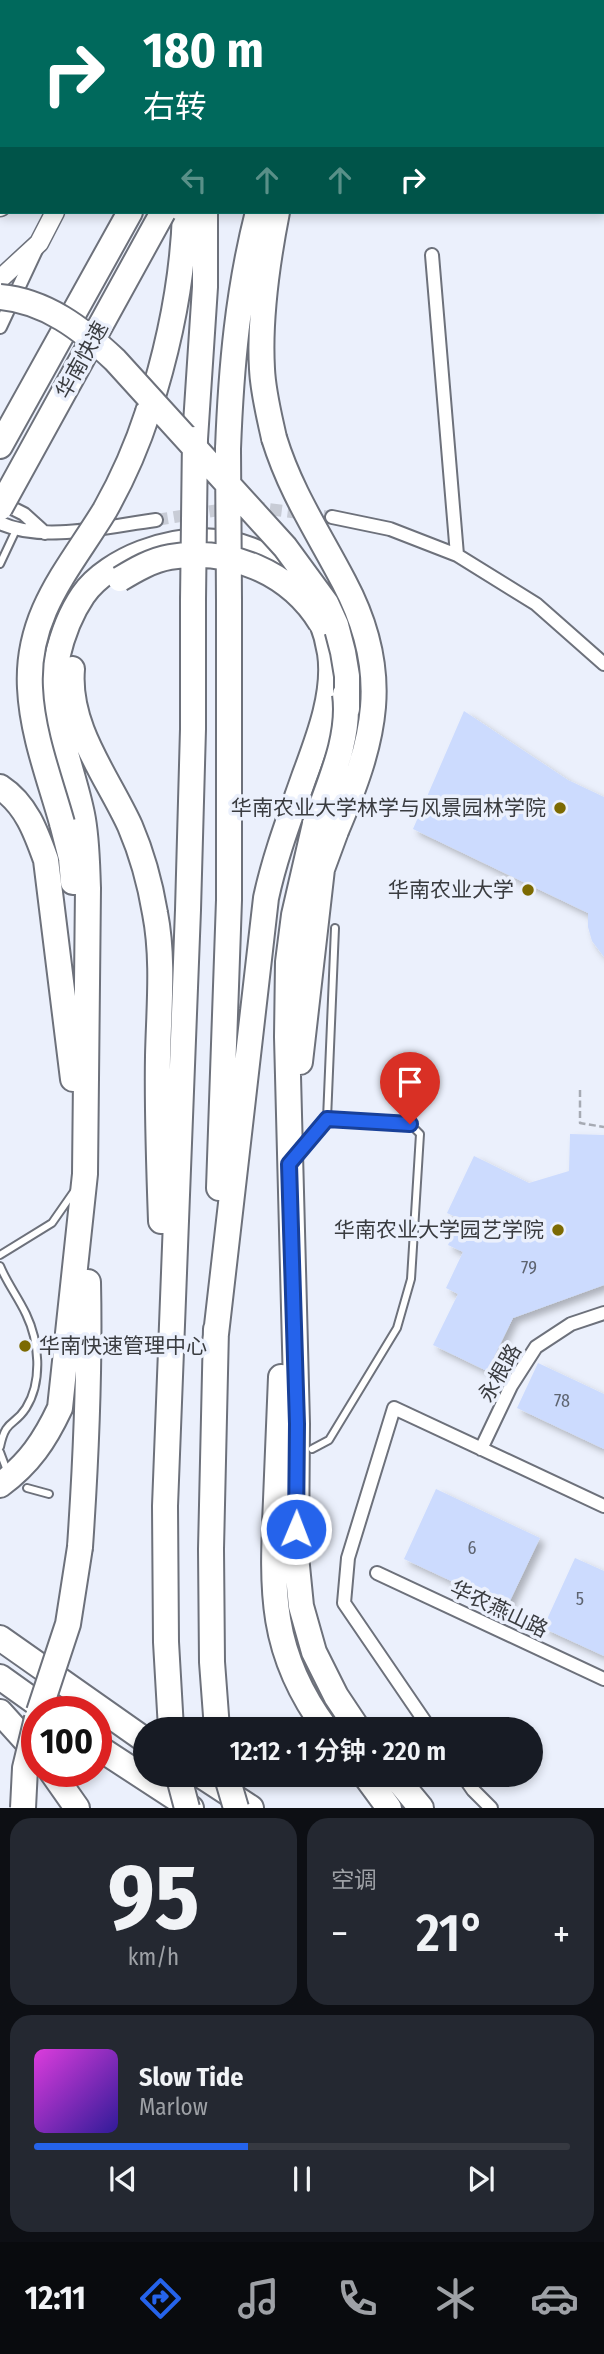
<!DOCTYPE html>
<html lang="zh">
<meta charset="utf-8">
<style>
:root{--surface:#171b24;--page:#242831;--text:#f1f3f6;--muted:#9ea1a6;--line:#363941;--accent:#2563eb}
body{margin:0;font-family:"Fira Sans Condensed","Noto Sans SC",sans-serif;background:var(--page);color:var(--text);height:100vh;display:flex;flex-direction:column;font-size:26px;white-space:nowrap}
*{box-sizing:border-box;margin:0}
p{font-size:23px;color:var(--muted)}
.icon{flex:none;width:38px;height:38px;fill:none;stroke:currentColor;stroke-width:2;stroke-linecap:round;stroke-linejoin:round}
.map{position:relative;height:1808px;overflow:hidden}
.details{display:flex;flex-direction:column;gap:10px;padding:10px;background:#0d0f14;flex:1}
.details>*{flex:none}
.guide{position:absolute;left:0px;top:0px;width:606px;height:214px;box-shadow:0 4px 10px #0003;background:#00695c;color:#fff;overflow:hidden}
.speed{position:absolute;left:21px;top:1696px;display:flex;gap:14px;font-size:35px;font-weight:700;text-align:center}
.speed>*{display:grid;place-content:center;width:91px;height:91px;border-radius:50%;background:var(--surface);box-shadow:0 4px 10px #0003;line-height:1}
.speed .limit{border:10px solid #d22;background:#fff;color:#111}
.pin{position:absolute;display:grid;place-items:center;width:60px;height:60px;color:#fff;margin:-72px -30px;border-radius:50% 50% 50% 0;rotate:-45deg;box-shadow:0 0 7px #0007}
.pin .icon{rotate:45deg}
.me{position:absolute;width:77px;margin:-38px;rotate:1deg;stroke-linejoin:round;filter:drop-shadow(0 0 5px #0008)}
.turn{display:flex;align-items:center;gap:24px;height:147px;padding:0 28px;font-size:32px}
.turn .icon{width:91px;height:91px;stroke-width:2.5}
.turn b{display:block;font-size:49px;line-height:60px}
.lanes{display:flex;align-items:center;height:66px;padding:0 28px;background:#0003;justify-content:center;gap:35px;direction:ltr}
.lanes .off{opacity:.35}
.big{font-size:52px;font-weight:600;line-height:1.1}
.details .tile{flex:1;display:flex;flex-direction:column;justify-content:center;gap:10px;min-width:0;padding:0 24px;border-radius:21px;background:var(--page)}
.details .dial{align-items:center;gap:0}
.dial b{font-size:91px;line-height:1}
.song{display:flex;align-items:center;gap:21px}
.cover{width:84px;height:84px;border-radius:10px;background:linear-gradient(135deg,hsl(300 70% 55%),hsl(250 70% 35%))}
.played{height:7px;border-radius:4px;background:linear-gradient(90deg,var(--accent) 40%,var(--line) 40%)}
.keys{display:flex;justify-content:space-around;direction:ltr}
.heat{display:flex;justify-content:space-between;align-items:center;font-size:38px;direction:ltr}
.details .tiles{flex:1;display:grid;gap:10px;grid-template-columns:1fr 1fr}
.tile:last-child{grid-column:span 2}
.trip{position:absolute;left:133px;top:1717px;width:410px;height:70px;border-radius:35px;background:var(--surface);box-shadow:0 4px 10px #0003;font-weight:600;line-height:70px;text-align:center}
.menu{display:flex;height:112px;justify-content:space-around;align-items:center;background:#090b0e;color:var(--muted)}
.menu .icon{width:49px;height:49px}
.menu .on{color:var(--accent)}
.menu b{font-size:32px;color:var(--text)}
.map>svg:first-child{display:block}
</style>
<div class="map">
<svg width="604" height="1808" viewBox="0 0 604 1808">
<defs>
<filter id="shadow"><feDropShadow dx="5" dy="5" stdDeviation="3.5" flood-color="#0004"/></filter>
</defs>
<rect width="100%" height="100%" fill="#ebf0fc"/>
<path fill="#ccdbfe" filter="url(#shadow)" d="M464,711L568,780L604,797V957L592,941L588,927V913L413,829Z
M570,1134L604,1135V1285L513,1318L487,1371L433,1345L458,1294L446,1288L463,1252L448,1245L460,1219L447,1213L474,1156L529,1183L569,1171Z
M538,1363L604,1394V1449L517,1408Z
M436,1489L540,1538L507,1607L404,1559Z
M575,1558L604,1571V1656L543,1628Z"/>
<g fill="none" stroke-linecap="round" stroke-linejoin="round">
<path stroke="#c8ccd6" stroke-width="12" stroke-dasharray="12 6" stroke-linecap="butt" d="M252,507L332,517
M156,520L231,508"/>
<g stroke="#6d717b" stroke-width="10">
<path id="lane" d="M0,564L16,530
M297,1154L327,1119L335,928
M0,1255L52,1223L75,1190
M0,1266C7,1283 18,1297 26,1314C39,1341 43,1381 26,1408C14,1427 6,1418 0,1447
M312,1449L329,1440L397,1328L411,1279L420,1134L410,1124L327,1119
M0,1452L6,1468
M27,1488L49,1494"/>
</g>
<g stroke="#6d717b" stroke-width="16">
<path id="street" d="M432,255L457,555
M0,327L37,248
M0,502L24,514L45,533
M332,517L390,529L457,555L536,604L604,664
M0,523C43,543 109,526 156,520
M481,1449L511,1386L536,1347L571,1324L604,1313
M377,1573L604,1679
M430,1729L344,1603L348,1558L394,1408L604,1506
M462,1774L473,1790L491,1808"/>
</g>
<g stroke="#6d717b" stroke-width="21">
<path id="secondary" d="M76,2L77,0
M92,2L93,0
M118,2L119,0
M0,145L2,143
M0,177L2,176
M0,207L2,206
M0,279L39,243L55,212"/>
</g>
<g stroke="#6d717b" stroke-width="28">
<path id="highway" d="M183,0V2
M247,2L248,0
M279,2L280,0
M326,2L327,0
M344,2L345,0
M148,412C169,347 183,280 185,212
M274,438C269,415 263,392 262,369C259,317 267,263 277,212
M195,439L205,287V212
M0,446L130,212
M228,449C231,368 238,290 258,212
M72,669C67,727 107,776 130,826C142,854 150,883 155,913C164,959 159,1009 158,1056C157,1111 159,1166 161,1221
M0,787C26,804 36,832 46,860L73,1079
M62,823L71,858L73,882
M315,824L294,915L288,962L287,1037L297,1424L296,1556L301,1606L314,1652L336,1696L358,1729
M300,1062L322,869L336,831
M219,1188L229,900V601
M216,1329L211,1549L212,1662L217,1729
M281,1377C279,1418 278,1459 276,1500C272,1591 269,1652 326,1729
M0,1485C29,1464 45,1440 60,1408L85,1174L88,888C87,863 87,838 82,814C72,764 46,711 57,658C62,636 70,614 83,595C96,576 121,561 142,553C228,519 315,560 330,653C336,694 318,739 304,777C290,817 275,856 266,898L215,1343
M80,1547C86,1459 90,1371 88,1282
M0,1638L145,1740
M0,1677L49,1712
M0,1712L37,1753
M171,1729L166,1642L165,1506L188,910L193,729V600
M96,1746L191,1808
M51,1771L77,1808
M199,1774L251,1808
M364,1774L389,1808
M393,1774L421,1808"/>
</g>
<path stroke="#a6aab3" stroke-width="2.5" stroke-dasharray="7 3.5" stroke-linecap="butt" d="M580,1090V1123L604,1127"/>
<use href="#lane" stroke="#fff" stroke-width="6"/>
<use href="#street" stroke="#fff" stroke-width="12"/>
<use href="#secondary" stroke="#fff" stroke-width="18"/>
<use href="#highway" stroke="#fff" stroke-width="24"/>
<g stroke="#6d717b" stroke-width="28" stroke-linecap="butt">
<path id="highway-bridge" d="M0,297C46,301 82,329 115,360L285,547L326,603L336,625L343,652L347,676V709
M274,438C291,493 318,532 344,582C393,674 375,740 336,831
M228,449L229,601
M0,508L163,212
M120,579C135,570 152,560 170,557C229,547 290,572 321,623
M193,600L195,439
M62,823C50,780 32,734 30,688C26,614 69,569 105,510C123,478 137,446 148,412
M315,824C329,783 351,738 345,694
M39,1712L68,1624L80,1547
M178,1774L187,1808
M226,1774L236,1808
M23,1808L25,1768L37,1718"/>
</g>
<use href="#highway-bridge" stroke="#fff" stroke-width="24"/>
</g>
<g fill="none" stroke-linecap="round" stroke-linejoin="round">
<g stroke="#184099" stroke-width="18">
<path id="route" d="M296,1529L297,1424L289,1164L327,1119L410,1124"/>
</g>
<use href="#route" stroke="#2563eb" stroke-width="12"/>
</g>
<g fill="#7c6a02" stroke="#ebf0fc" stroke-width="2.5">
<circle cx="560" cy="808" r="7"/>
<circle cx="528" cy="890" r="7"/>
<circle cx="558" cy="1230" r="7"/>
<circle cx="25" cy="1346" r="7"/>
</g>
<g text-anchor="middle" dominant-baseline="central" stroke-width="7" stroke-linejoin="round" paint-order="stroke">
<g font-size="18" fill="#5e6470">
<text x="529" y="1268">79</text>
<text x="562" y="1401">78</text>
<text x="472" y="1548">6</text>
<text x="580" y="1599">5</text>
</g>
<g font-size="21" fill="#3a3c40" stroke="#ebf0fc">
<text transform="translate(82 360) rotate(-61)">华南快速</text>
<text transform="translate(500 1373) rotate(-60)">永根路</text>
<text transform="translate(499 1609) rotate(25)">华农燕山路</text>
</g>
<g font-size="21" fill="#3a3c40" stroke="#ebf0fc" text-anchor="end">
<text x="546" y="808">华南农业大学林学与风景园林学院</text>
<text x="514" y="890">华南农业大学</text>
<text x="544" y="1230">华南农业大学园艺学院</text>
<text x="39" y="1346" text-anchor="start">华南快速管理中心</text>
</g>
</g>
</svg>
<div class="speed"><div class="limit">100</div></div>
<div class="pin" style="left:410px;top:1124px;background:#d93025"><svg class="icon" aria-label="arrive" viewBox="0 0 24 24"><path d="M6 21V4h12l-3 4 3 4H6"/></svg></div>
<svg class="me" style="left:296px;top:1529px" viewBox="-20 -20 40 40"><circle r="17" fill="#2563eb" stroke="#fff" stroke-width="3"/><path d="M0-11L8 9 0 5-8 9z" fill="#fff"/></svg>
<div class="trip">12:12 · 1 分钟 · 220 m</div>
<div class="guide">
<div class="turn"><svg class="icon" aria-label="right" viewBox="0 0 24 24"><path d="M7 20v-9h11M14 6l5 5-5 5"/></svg><div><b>180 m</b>右转</div></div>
<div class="lanes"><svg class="icon off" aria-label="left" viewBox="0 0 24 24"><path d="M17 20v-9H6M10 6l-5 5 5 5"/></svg><svg class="icon off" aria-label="ahead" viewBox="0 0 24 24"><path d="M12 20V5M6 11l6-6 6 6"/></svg><svg class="icon off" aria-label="ahead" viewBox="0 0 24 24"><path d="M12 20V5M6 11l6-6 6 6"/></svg><svg class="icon" aria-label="right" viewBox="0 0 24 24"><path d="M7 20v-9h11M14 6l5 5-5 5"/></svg></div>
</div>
</div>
<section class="details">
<div class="tiles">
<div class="tile dial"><b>95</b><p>km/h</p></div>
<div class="tile"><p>空调</p>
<div class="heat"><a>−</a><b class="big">21°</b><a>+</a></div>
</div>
<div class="tile">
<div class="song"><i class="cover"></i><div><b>Slow Tide</b><p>Marlow</p></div></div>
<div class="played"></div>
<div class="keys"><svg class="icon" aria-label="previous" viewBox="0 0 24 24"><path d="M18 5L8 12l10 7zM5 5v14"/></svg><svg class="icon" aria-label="pause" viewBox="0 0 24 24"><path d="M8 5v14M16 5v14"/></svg><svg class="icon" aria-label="next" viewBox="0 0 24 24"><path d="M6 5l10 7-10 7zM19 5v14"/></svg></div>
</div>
</div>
</section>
<nav class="menu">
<b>12:11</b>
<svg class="icon on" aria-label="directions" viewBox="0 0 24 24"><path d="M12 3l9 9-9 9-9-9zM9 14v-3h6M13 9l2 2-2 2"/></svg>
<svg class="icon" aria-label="music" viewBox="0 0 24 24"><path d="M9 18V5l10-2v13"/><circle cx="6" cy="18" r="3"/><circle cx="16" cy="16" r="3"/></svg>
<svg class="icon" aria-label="phone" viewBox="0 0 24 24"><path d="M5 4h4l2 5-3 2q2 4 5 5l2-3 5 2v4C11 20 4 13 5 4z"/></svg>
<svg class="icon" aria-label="climate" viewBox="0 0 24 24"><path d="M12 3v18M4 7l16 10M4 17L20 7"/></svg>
<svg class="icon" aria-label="car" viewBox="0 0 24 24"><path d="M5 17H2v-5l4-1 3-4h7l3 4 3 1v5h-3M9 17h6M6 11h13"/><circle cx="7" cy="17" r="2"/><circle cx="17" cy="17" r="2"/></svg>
</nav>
